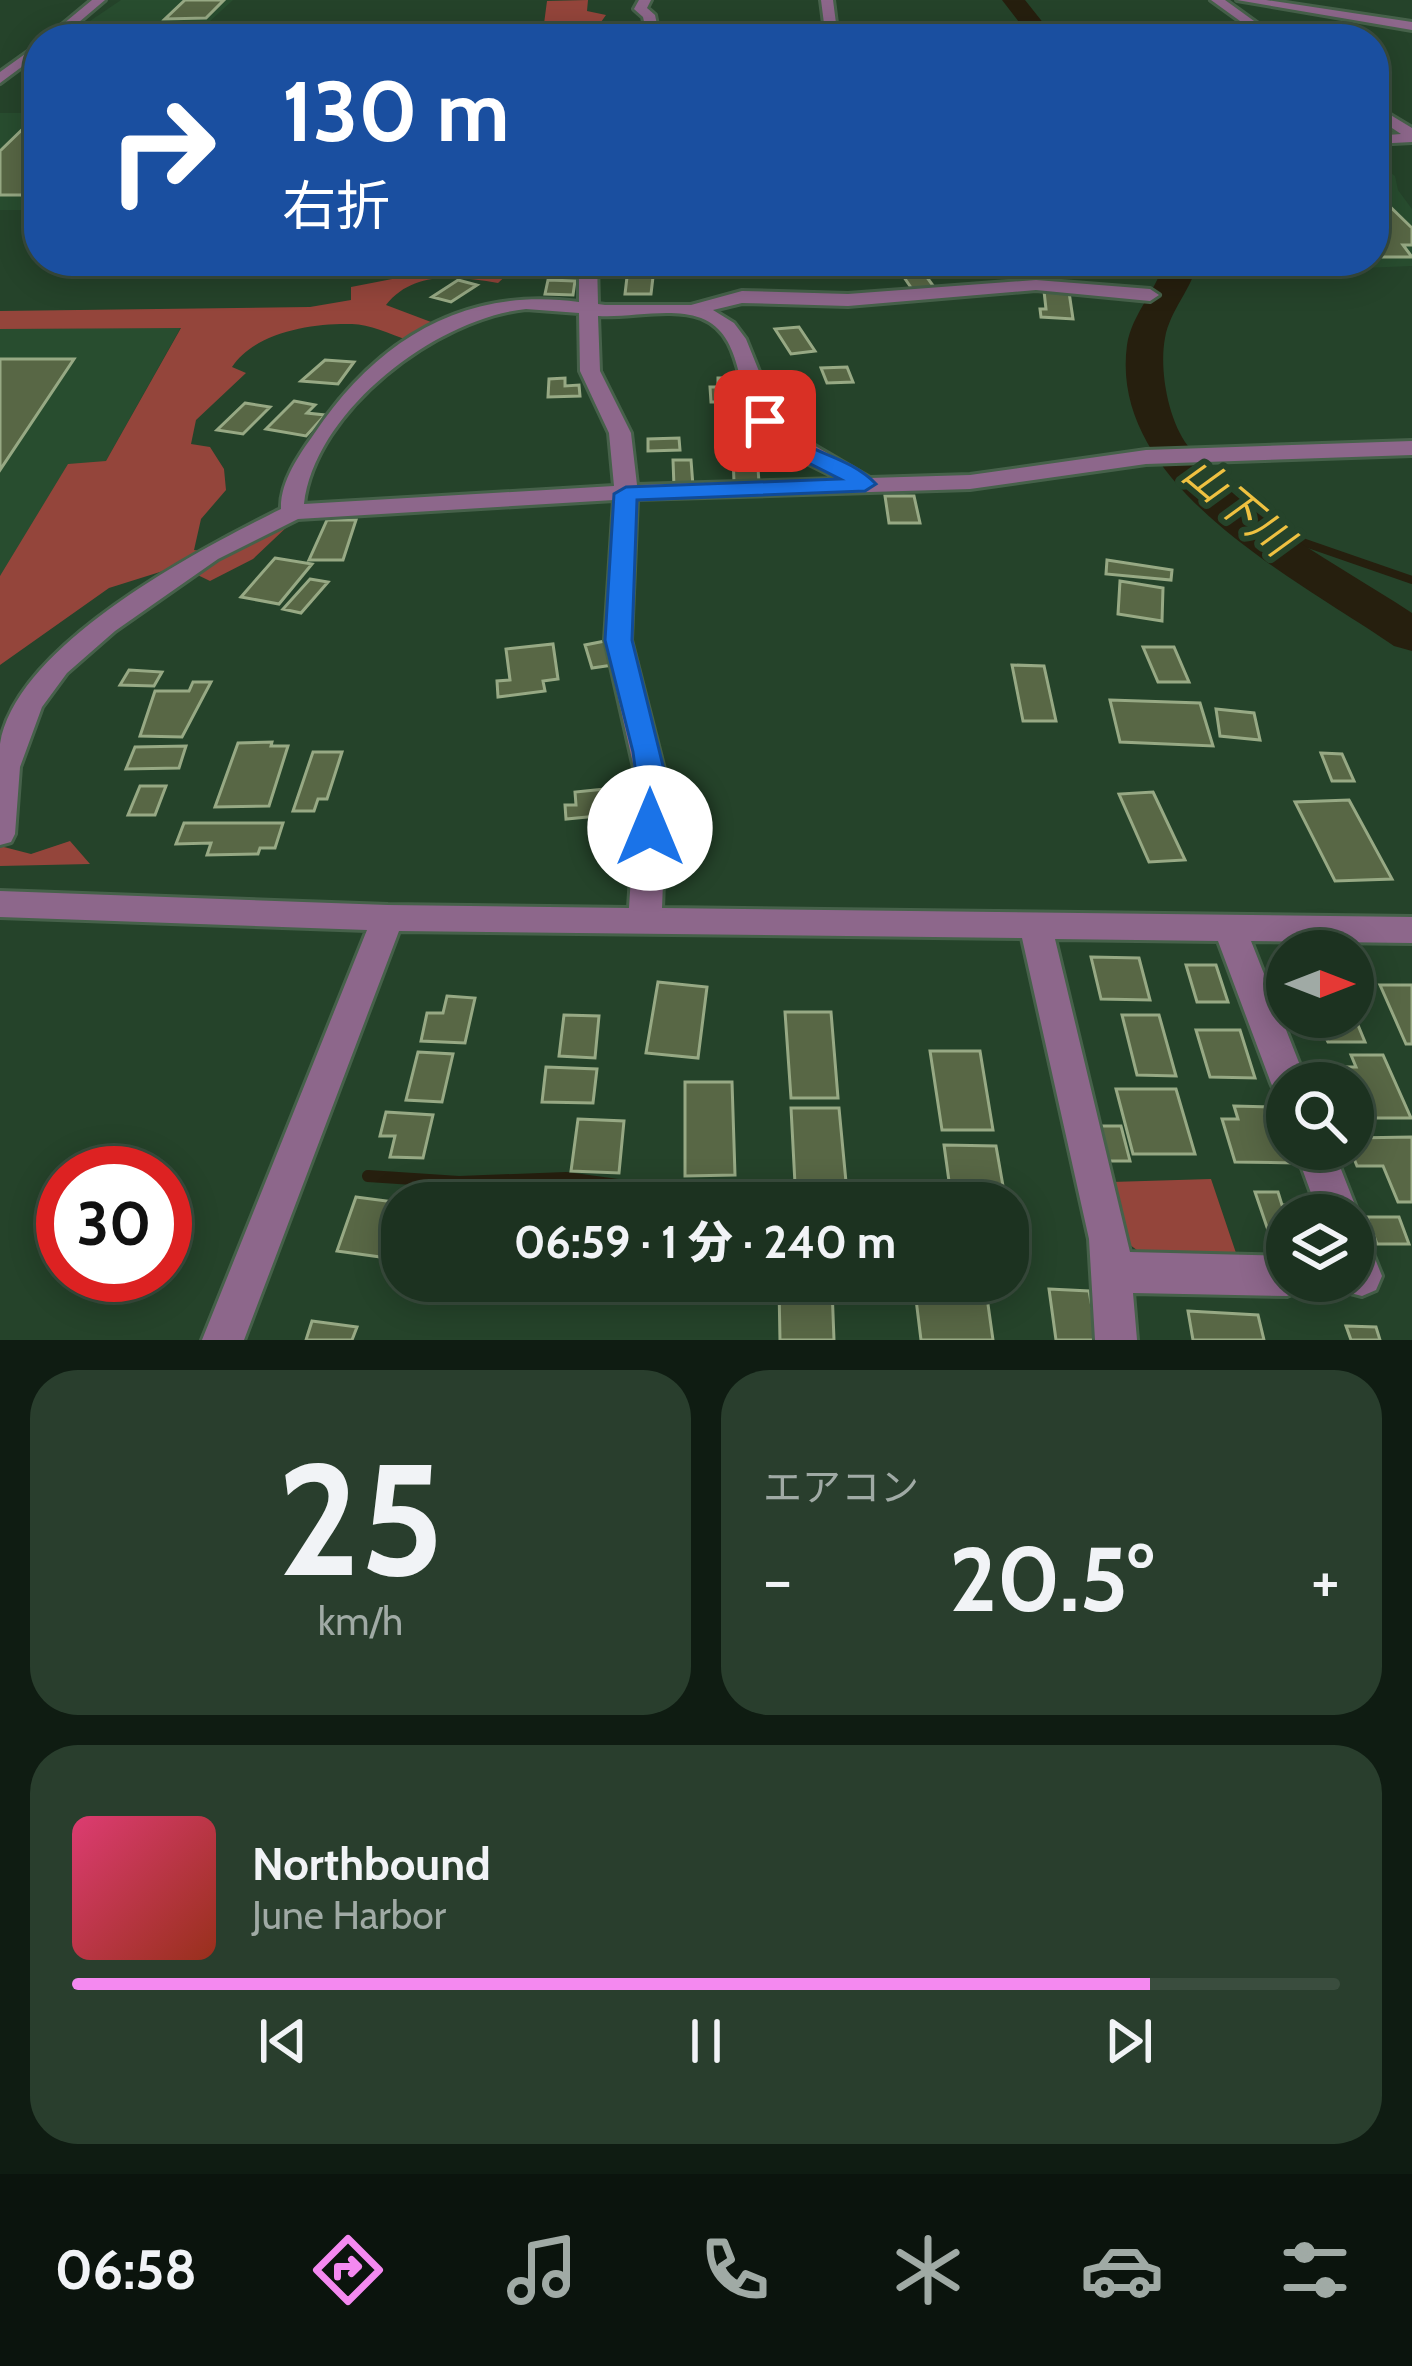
<!DOCTYPE html>
<html lang="ja">
<meta charset="utf-8">
<style>
:root{--surface:#1c3220;--page:#293e2d;--text:#f1f3f6;--muted:#a0aaa5;--line:#3a4d3e;--accent:#f489f0}
body{margin:0;font-family:Cabin,"Noto Sans JP",sans-serif;background:var(--page);color:var(--text);height:100vh;display:flex;flex-direction:column;font-size:45px;white-space:nowrap}
*{box-sizing:border-box;margin:0}
p{font-size:39px;color:var(--muted)}
.icon{flex:none;width:66px;height:66px;fill:none;stroke:currentColor;stroke-width:2;stroke-linecap:round;stroke-linejoin:round}
.map{position:relative;height:1340px;overflow:hidden}
.panel{display:flex;flex-direction:column;gap:30px;padding:30px;background:#0f1c12;flex:1}
.panel>*{flex:none}
.guide{position:absolute;left:24px;top:24px;width:1365px;height:252px;border-radius:48px;box-shadow:0 6px 30px #0003,0 0 0 3px var(--line);background:#1a4fa0;color:#fff;overflow:hidden}
.needle{width:78px;rotate:90deg}
.tools{position:absolute;left:1266px;top:930px;display:grid;gap:24px}
.tools a{display:grid;place-items:center;width:108px;height:108px;border-radius:50%;background:var(--surface);box-shadow:0 6px 30px #0003,0 0 0 3px var(--line);font-size:60px}
.speed{position:absolute;left:36px;top:1146px;display:flex;gap:24px;font-size:60px;font-weight:700;text-align:center}
.speed>*{display:grid;place-content:center;width:156px;height:156px;border-radius:50%;background:var(--surface);box-shadow:0 6px 30px #0003,0 0 0 3px var(--line);line-height:1}
.speed .limit{border:18px solid #d22;background:#fff;color:#111}
.pin{position:absolute;display:grid;place-items:center;width:102px;height:102px;color:#fff;margin:-51px;border-radius:24px;box-shadow:0 6px 18px #0006}
.me{position:absolute;width:132px;margin:-66px;rotate:0deg;stroke-linejoin:round;filter:drop-shadow(0 0 9px #0008)}
.turn{display:flex;align-items:center;gap:42px;height:252px;padding:0 60px;font-size:54px}
.turn .icon{width:156px;height:156px;stroke-width:2.5}
.turn b{display:block;font-size:84px;line-height:102px}
.big{font-size:90px;font-weight:800;line-height:1.1}
.panel .card{flex:1;display:flex;flex-direction:column;justify-content:center;gap:18px;min-width:0;padding:0 42px;border-radius:48px;background:var(--page)}
.panel .dial{align-items:center;gap:0}
.dial b{font-size:156px;line-height:1}
.song{display:flex;align-items:center;gap:36px}
.cover{width:144px;height:144px;border-radius:18px;background:linear-gradient(135deg,hsl(340 70% 55%),hsl(10 70% 35%))}
.played{height:12px;border-radius:6px;background:linear-gradient(90deg,var(--accent) 85%,var(--line) 85%)}
.keys{display:flex;justify-content:space-around;direction:ltr}
.heat{display:flex;justify-content:space-between;align-items:center;font-size:66px;direction:ltr}
.panel .tiles{flex:1;display:grid;gap:30px;grid-template-columns:1fr 1fr}
.card:last-child{grid-column:span 2}
.trip{position:absolute;left:381px;top:1182px;width:648px;height:120px;border-radius:48px;background:var(--surface);box-shadow:0 6px 30px #0003,0 0 0 3px var(--line);font-weight:800;line-height:120px;text-align:center}
.tab-bar{display:flex;height:192px;justify-content:space-around;align-items:center;background:#0b140d;color:var(--muted)}
.tab-bar .icon{width:84px;height:84px}
.tab-bar .on{color:var(--accent)}
.tab-bar b{font-size:54px;color:var(--text)}
.map>svg:first-child{display:block}
</style>
<div class="map">
<svg width="1412" height="1340" viewBox="0 0 1412 1340">
<rect width="100%" height="100%" fill="#25432a"/>
<path fill="#284d2f" d="M121,0H233L209,22L90,21Z
M0,113H39V210H0Z
M1374,160L1395,176L1398,190L1412,209V266L1218,274L1212,261H1374Z
M181,327L106,461L0,576V329Z"/>
<path fill="#94453b" d="M588,0L587,11L606,15L589,39H542L547,1Z
M421,261H522L498,283C459,276 413,270 386,305L431,322L407,340C390,334 369,324 352,324C312,323 255,332 232,367L246,373L196,420L191,444L210,447L224,469L226,490L201,519L194,550C232,555 253,523 290,524L253,559L210,581L179,566L109,588L0,665V576L68,464L106,461L181,328L0,329V311L310,307L351,300V287L418,274Z
M70,841L90,864L0,866V846L31,854Z
M1211,1179L1236,1253L1145,1256L1126,1242L1111,1182Z"/>
<g fill="none" stroke-linecap="round" stroke-linejoin="round">
<path stroke="#261f0e" stroke-width="8" d="M1269,536L1288,537L1412,580"/>
<path stroke="#261f0e" stroke-width="12" d="M368,1176L459,1182L566,1178L669,1192"/>
<path fill="#261f0e" fill-rule="evenodd" d="M1002,0H1025L1056,39H1032Z
M1164,261H1198C1192,289 1170,310 1165,338C1159,369 1168,420 1188,446C1243,518 1338,564 1412,613V651L1394,646C1297,579 1108,486 1127,345C1132,313 1157,291 1164,261Z"/>
</g>
<path fill="#586745" stroke="#97a984" stroke-width="3" d="M185,0H224L206,18L165,19Z
M31,121H39V195H0V151Z
M1374,191L1412,228V245H1403L1412,257H1374Z
M916,262L934,287L912,289L895,264Z
M627,277H653L651,294H625Z
M458,280L477,285L451,302L432,297Z
M548,280L575,281L573,295L545,294Z
M1044,291L1069,292L1073,319L1041,317L1040,309H1046Z
M799,327L815,351L791,354L775,329Z
M0,359H74L0,470Z
M325,360L354,362L338,384L301,381Z
M847,367L853,382L827,383L821,368Z
M565,378V386L579,385L580,396L548,397L549,379Z
M718,378H738L741,402H711L710,387H718Z
M294,401L315,405L307,413L325,415L306,436L266,429Z
M245,403L270,407L243,434L217,430Z
M718,414H745L748,435L720,436Z
M679,438L680,450L648,451V439Z
M747,449H769L770,469H758L759,482H734L733,456H747Z
M673,460H691L693,486L674,487Z
M885,496H914L920,523H889Z
M327,520H356L343,560H309Z
M275,558L312,564L279,604L241,597Z
M1107,560L1172,570L1171,580L1106,574Z
M310,579L328,582L301,613L283,609Z
M1120,581L1163,588L1162,621L1118,614Z
M605,641L613,665L592,668L585,645Z
M553,644L558,679L543,681L545,691L498,697L497,681L510,680L506,649Z
M1143,647H1174L1189,682H1158Z
M1012,665L1044,666L1056,721H1023Z
M129,670L162,672L154,686L120,685Z
M193,682H211L182,737L140,736L155,691H189Z
M1110,700L1200,703L1213,746L1120,742Z
M1216,709L1254,713L1260,740L1220,736Z
M272,742L271,746H288L269,806L215,807L238,743Z
M186,746L179,768L126,769L135,747Z
M313,752H342L327,799H318L314,811H293Z
M1321,753L1342,754L1354,781H1332Z
M140,786H166L155,815H128Z
M606,789L609,815L566,819L565,805H576L575,792Z
M1153,792L1185,860L1149,862L1119,794Z
M1349,800L1392,879L1335,881L1295,802Z
M184,823H283L275,848H260L258,854L207,855L211,843L176,844Z
M1091,957L1139,958L1150,1000L1101,999Z
M1186,965H1216L1228,1002H1197Z
M658,982L707,987L698,1058L646,1053Z
M1380,985H1412V1044H1406Z
M447,996L475,998L465,1043L421,1041L427,1013H443Z
M785,1012H831L838,1098H791Z
M1353,1013L1365,1042H1328L1325,1036H1317L1310,1017H1353Z
M564,1015L599,1016L595,1058L559,1056Z
M1122,1015H1159L1176,1076L1137,1075Z
M1196,1030H1240L1255,1078L1210,1077Z
M930,1051H980L993,1130H942Z
M418,1052L453,1054L442,1102L406,1100Z
M1351,1055H1383L1411,1118H1366L1345,1067H1356Z
M546,1067L597,1069L593,1103L542,1102Z
M685,1082H732L735,1175L685,1176Z
M1116,1089H1176L1195,1154H1133Z
M1234,1106L1276,1107L1287,1149L1295,1163L1235,1162L1222,1119H1238Z
M791,1108H839L848,1203H796Z
M386,1112L433,1115L423,1158L390,1157L395,1136H380Z
M578,1119L624,1121L619,1173L571,1171Z
M1094,1126H1121L1130,1161H1102Z
M1412,1137V1202H1398L1383,1166H1357L1350,1149L1353,1138Z
M944,1145L996,1146L1006,1203H952Z
M1255,1192H1278L1282,1205L1311,1204L1315,1215H1287V1239H1271Z
M356,1197L402,1203V1235L395,1259L337,1251Z
M1367,1217H1399L1409,1244H1377Z
M941,1281L985,1283L993,1340H921L914,1283Z
M779,1287L832,1288L834,1340H780Z
M1049,1289L1089,1291L1098,1340H1056Z
M1188,1311L1258,1315L1264,1340H1193Z
M312,1321L357,1327L352,1340H306Z
M1346,1326L1376,1327L1380,1340H1351Z"/>
<g fill="none" stroke-linecap="round" stroke-linejoin="round">
<g stroke="#46614a" stroke-width="6">
<path id="minor" d="M92,0H105L59,39H45Z
M639,0H651L647,8L655,15L660,39H648L643,17L634,9Z
M821,0H833L838,39H826Z
M1211,0H1225L1279,39H1265Z
M1237,0H1266L1412,22V30Z
M39,44V54L0,83V72Z
M1374,105L1412,128V142L1374,144V136L1401,134L1374,116Z
M579,261H597L598,304L605,305H691L742,291L848,294L1036,280L1150,289L1159,295L1150,301L1036,290L848,306L742,303L713,310L734,323L746,339L781,426L870,478L970,475L1146,450L1412,441V455L1146,464L970,489L637,499L631,640L667,781L662,908L1412,917V943L1251,941L1307,1083H1287V1098L1276,1094L1271,1083L1218,941L1055,939L1130,1252L1287,1256V1281H1305L1301,1290L1287,1296L1133,1293L1137,1340H1095L1089,1239L1022,938L399,931L244,1340H202L367,930L0,917V891L388,905L629,908L637,781L605,640L614,500L298,519L218,559L115,631L67,673L42,707L20,767L15,834L11,842L0,845C0,813 0,776 0,744C16,645 198,550 281,509C280,482 299,455 314,434C377,340 464,286 579,302ZM526,309L579,313L580,371L609,433L614,486L304,504C315,410 437,318 526,309ZM598,316C631,318 670,307 701,318C746,336 734,396 761,429C780,453 813,465 839,479L637,485L631,433L600,371Z
M1295,1149H1333L1359,1215L1353,1228V1215H1319Z
M1353,1233L1367,1239L1382,1276L1376,1290L1362,1296L1339,1290L1335,1281H1353Z"/>
</g>
<use href="#minor" fill="#8d678b" fill-rule="evenodd"/>
</g>
<path fill="#1a73e8" stroke="#114b97" stroke-width="3" d="M765,415C777,419 778,427 788,434C813,454 850,457 876,484L865,491L637,500L632,640L667,782L660,836H639L634,828L637,782L633,752L605,640L614,494L626,487L840,479L773,445L755,421Z"/>
<g text-anchor="middle" dominant-baseline="central" stroke-width="12" stroke-linejoin="round" paint-order="stroke">
<g font-size="42" font-style="italic" fill="#efc141" stroke="#25432a">
<text transform="translate(1238 506) rotate(40)">山下川</text>
</g>
</g>
</svg>
<div class="tools">
<a><svg class="needle" viewBox="-14 -14 28 28"><path d="M0-13l5 13h-10z" fill="#e53935"/><path d="M0 13l5-13h-10z" fill="#a0aaa5"/></svg></a>
<a><svg class="icon" aria-label="search" viewBox="0 0 24 24"><circle cx="10" cy="10" r="6"/><path d="M15 15l6 6"/></svg></a>
<a><svg class="icon" aria-label="layers" viewBox="0 0 24 24"><path d="M12 4l9 5-9 5-9-5zM3 14l9 5 9-5"/></svg></a>
</div>
<div class="speed"><div class="limit">30</div></div>
<div class="pin" style="left:765px;top:421px;background:#d93025"><svg class="icon" aria-label="arrive" viewBox="0 0 24 24"><path d="M6 21V4h12l-3 4 3 4H6"/></svg></div>
<svg class="me" style="left:650px;top:828px" viewBox="-20 -20 40 40"><circle r="19" fill="#fff"/><path d="M0-13L10 11 0 6-10 11z" fill="#1a73e8"/></svg>
<div class="trip">06:59 · 1 分 · 240 m</div>
<div class="guide">
<div class="turn"><svg class="icon" aria-label="right" viewBox="0 0 24 24"><path d="M7 20v-9h11M14 6l5 5-5 5"/></svg><div><b>130 m</b>右折</div></div>
</div>
</div>
<section class="panel">
<div class="tiles">
<div class="card dial"><b>25</b><p>km/h</p></div>
<div class="card"><p>エアコン</p>
<div class="heat"><a>−</a><b class="big">20.5°</b><a>+</a></div>
</div>
<div class="card">
<div class="song"><i class="cover"></i><div><b>Northbound</b><p>June Harbor</p></div></div>
<div class="played"></div>
<div class="keys"><svg class="icon" aria-label="previous" viewBox="0 0 24 24"><path d="M18 5L8 12l10 7zM5 5v14"/></svg><svg class="icon" aria-label="pause" viewBox="0 0 24 24"><path d="M8 5v14M16 5v14"/></svg><svg class="icon" aria-label="next" viewBox="0 0 24 24"><path d="M6 5l10 7-10 7zM19 5v14"/></svg></div>
</div>
</div>
</section>
<nav class="tab-bar">
<b>06:58</b>
<svg class="icon on" aria-label="directions" viewBox="0 0 24 24"><path d="M12 3l9 9-9 9-9-9zM9 14v-3h6M13 9l2 2-2 2"/></svg>
<svg class="icon" aria-label="music" viewBox="0 0 24 24"><path d="M9 18V5l10-2v13"/><circle cx="6" cy="18" r="3"/><circle cx="16" cy="16" r="3"/></svg>
<svg class="icon" aria-label="phone" viewBox="0 0 24 24"><path d="M5 4h4l2 5-3 2q2 4 5 5l2-3 5 2v4C11 20 4 13 5 4z"/></svg>
<svg class="icon" aria-label="climate" viewBox="0 0 24 24"><path d="M12 3v18M4 7l16 10M4 17L20 7"/></svg>
<svg class="icon" aria-label="car" viewBox="0 0 24 24"><path d="M5 17H2v-5l4-1 3-4h7l3 4 3 1v5h-3M9 17h6M6 11h13"/><circle cx="7" cy="17" r="2"/><circle cx="17" cy="17" r="2"/></svg>
<svg class="icon" aria-label="filters" viewBox="0 0 24 24"><path d="M4 7h16M4 17h16"/><circle cx="9" cy="7" r="2"/><circle cx="15" cy="17" r="2"/></svg>
</nav>
